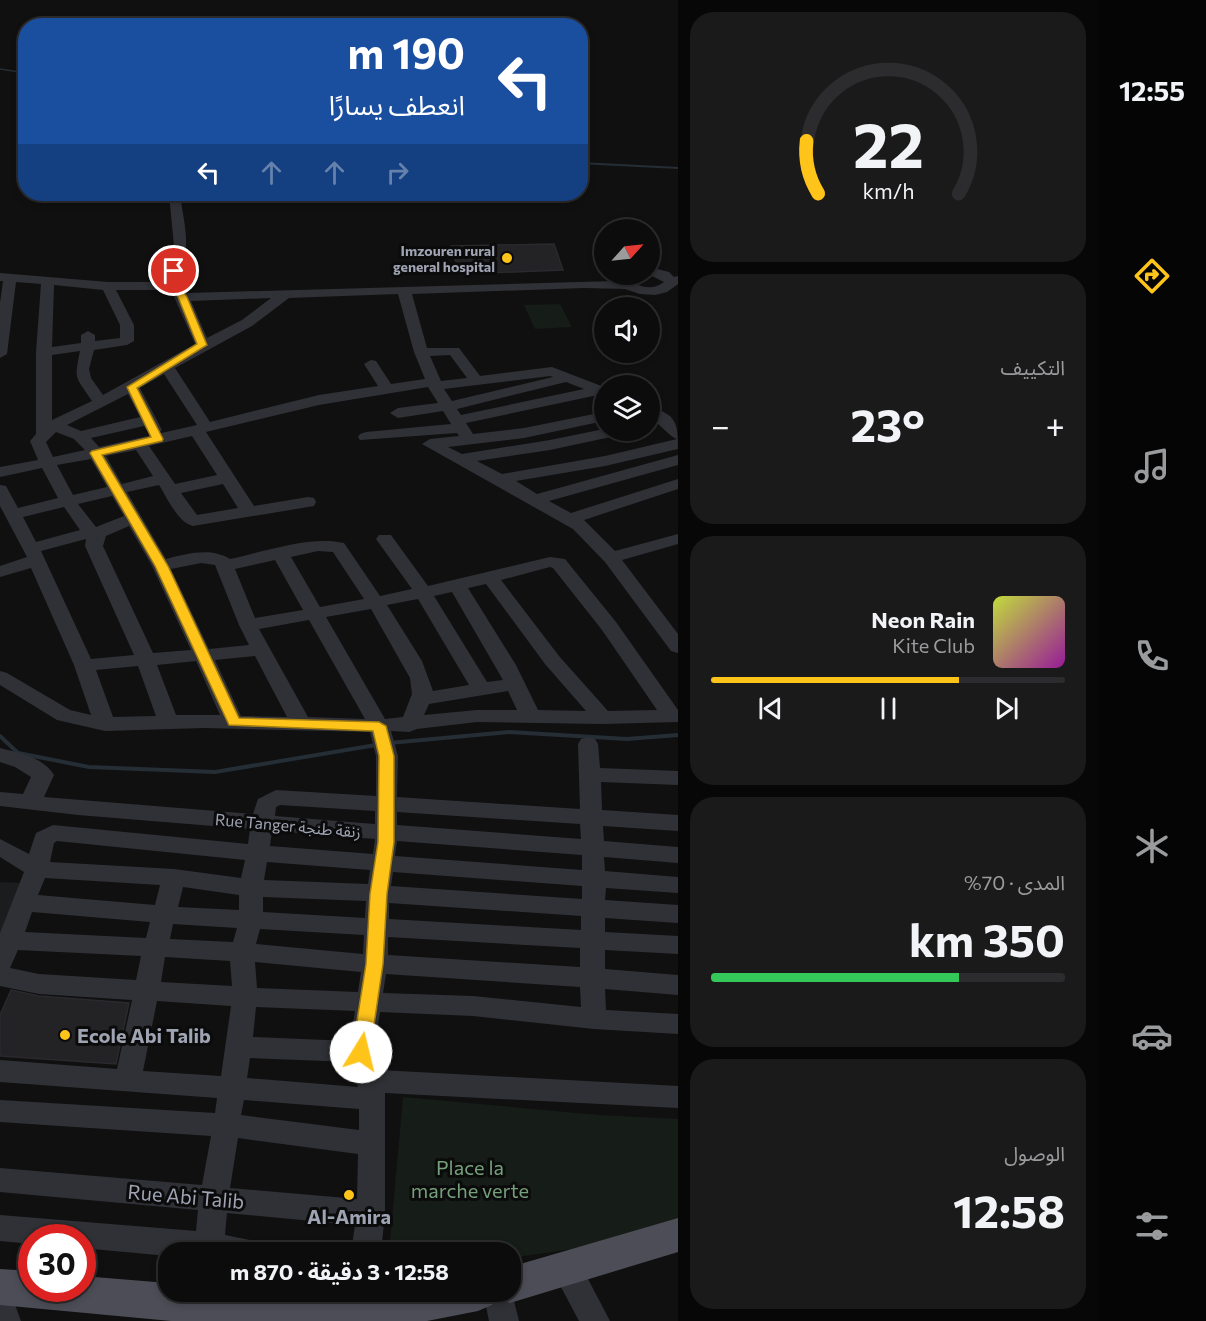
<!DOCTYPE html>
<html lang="ar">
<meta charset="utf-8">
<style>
:root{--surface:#0c0c0d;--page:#1a1a1b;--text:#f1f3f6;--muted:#9a9b9d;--line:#2c2c2e;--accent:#ffc41a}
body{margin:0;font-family:Commissioner,"Noto Sans Arabic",sans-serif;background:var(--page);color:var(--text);direction:rtl;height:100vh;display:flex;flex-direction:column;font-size:22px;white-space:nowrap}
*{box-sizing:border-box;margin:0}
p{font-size:20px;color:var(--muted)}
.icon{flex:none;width:33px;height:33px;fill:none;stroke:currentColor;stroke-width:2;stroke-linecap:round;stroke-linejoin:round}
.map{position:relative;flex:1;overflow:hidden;direction:ltr}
.sheet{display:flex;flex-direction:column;gap:12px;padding:12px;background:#070707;width:420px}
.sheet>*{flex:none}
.banner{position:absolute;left:18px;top:18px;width:570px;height:183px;border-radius:24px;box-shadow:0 3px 9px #0003,0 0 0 2px var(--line);direction:rtl;background:#1a4fa0;color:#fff;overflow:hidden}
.needle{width:39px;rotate:63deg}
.fabs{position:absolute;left:594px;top:219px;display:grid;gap:12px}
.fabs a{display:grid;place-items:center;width:66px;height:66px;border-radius:50%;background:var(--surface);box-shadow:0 3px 9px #0003,0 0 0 2px var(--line);font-size:30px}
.speed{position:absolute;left:18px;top:1224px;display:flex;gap:12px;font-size:30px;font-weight:700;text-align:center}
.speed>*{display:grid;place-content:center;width:78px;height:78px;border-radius:50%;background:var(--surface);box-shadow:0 3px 9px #0003,0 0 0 2px var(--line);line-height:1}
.speed .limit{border:9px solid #d22;background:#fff;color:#111}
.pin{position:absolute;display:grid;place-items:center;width:51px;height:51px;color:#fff;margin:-26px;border:3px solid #fff;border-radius:50%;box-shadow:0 2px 6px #0007}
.me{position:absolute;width:66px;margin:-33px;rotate:9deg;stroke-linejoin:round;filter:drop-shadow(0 0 4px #0008)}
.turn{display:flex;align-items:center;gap:21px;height:126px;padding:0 24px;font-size:27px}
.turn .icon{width:78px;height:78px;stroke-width:2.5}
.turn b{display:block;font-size:42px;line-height:51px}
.lanes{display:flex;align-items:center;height:57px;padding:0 24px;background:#0003;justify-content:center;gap:30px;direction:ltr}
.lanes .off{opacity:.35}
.big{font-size:45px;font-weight:700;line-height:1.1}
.sheet .card{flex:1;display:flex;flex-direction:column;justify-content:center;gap:9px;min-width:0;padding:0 21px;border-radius:24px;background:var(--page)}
.sheet .dial{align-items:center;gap:0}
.dial svg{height:156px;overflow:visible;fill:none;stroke:var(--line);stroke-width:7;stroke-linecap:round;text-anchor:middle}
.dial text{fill:var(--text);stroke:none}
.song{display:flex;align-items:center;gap:18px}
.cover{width:72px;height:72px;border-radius:9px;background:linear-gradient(135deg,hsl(70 70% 55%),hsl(300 70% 35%))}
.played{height:6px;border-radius:3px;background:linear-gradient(90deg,var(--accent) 70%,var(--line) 70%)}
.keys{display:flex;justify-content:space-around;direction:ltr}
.heat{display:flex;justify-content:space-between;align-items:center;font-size:33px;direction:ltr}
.charge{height:9px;border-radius:4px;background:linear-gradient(90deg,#34c759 70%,var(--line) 0)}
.trip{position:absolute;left:158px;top:1242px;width:363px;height:60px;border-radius:24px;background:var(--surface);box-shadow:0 3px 9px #0003,0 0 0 2px var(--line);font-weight:700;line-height:60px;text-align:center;direction:rtl}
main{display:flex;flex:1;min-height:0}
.tab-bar{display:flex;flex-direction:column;width:108px;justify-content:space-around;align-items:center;background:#050505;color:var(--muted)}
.tab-bar .icon{width:42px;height:42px}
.tab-bar .active{color:var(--accent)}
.tab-bar b{font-size:27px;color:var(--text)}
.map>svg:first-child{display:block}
</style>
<main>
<nav class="tab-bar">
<b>12:55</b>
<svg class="icon active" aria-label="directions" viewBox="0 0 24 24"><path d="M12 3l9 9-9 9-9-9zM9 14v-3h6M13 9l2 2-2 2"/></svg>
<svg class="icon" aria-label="music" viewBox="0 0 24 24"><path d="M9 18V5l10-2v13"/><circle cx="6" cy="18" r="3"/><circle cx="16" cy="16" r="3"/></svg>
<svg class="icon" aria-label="phone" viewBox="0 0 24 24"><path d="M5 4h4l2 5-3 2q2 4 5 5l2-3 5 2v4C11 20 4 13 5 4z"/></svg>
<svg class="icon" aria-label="climate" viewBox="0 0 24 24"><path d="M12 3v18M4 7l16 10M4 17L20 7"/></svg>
<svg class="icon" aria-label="car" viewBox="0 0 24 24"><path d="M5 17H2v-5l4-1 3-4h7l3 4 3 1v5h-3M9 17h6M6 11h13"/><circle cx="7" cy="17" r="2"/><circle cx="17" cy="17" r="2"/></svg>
<svg class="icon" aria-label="filters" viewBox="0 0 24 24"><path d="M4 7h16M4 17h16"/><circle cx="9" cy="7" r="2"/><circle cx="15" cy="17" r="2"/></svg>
</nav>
<section class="sheet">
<div class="card dial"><svg viewBox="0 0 100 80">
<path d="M14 69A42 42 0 1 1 86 69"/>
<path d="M14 69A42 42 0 0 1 8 42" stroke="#ffc41a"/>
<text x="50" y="56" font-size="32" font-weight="700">22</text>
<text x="50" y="72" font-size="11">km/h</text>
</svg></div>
<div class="card"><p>التكييف</p>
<div class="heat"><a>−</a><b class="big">23°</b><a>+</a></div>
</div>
<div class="card">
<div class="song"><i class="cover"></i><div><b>Neon Rain</b><p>Kite Club</p></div></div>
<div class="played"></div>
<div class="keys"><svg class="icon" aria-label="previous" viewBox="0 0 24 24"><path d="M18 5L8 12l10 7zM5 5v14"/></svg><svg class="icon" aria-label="pause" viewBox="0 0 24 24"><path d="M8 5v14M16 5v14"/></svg><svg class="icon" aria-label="next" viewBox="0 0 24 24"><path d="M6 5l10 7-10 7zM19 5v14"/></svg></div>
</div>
<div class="card"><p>المدى · 70%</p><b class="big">350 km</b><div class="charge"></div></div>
<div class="card"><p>الوصول</p><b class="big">12:58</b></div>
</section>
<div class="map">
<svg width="678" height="1321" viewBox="0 0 678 1321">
<rect width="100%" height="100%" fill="#101011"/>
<path fill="#1b1c1e" d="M0,882L22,883L0,940Z"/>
<path fill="#161c17" d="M560,304L572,327L535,329L524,305Z
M403,1097L599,1115L678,1119V1221L586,1247L510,1258V1252H389Z"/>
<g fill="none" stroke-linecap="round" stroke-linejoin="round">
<path stroke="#252d35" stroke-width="1.5" d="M0,69L26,73"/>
<path stroke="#252d35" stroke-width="2" d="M580,163L678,168"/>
<path stroke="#252d35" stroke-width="4" d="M0,736L18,753L89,767L215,772L376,745
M389,743L509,732L627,739L678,735"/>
</g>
<path fill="#232225" stroke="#2a292d" stroke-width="1.5" d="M554,244L563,270L460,274L451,246Z
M11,990L39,996L129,1003L116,1064L0,1056V1015Z"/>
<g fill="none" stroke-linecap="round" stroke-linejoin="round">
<path fill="#303136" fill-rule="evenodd" d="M169,194H180C182,211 187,230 186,247C185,264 175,277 187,293L616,281L620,274H632L629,280C640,287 653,291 664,282L648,274L650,267L669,272L674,277L678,276V284L667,292L655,295L640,294L625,289L584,288L412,294L427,348H459L480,376L552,367L604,387V396L598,395L466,423L473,434L524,428L604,412V421L524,438L448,447L462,454L550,440L604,429V430H627L620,435L550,450L477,461L502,474L605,456L677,439C670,437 660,424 650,418V408C677,413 678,425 678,449L605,466L516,481L537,494L678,455V465L549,501L571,513L678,479V489L584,520L615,551L678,534V544L622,560L678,634V653L671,651L605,562L573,529L422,444L430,439L459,436L457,433L360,440L358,437L360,434L366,432L451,424L443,411L398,418L390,413L398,408L438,403L428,387L319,405L206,432L254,506L308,497L314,498L316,502L314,506L193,526C177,522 167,497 159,485L127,492L166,559C187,554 210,547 230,559C263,552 311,535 344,543L380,596L412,589L376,539L379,535H391L428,586L550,557L565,559L616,622L678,710V722L603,724L477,722L417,729L409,732L391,731L398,756L397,797L580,809L578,744L581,739L588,737L595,739L598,744L600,768L678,771V785L601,782L602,810L678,815V831L603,826L604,841L678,847V863L604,857L605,871L678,877V893L606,888L605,900L678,905V923L605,918V932L678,936V954L605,950V969L678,975V995L605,989L606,1010L678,1014V1034L594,1029L473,1016L380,1012L374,1052L380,1070L678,1086V1108L385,1093V1213L381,1252H351L355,1225L227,1213L225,1235L260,1242L265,1252H168V1256L82,1248V1238H32V1244L0,1241V1215L196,1231L198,1210L0,1192V1168L202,1185L211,1136L0,1122V1100L215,1113L217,1098L0,1082V1060L117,1069L132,1000L39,994L0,986V933L24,872L0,857V839L29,854L36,833L53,825L248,844L250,829L78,815L0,806V792L23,794L31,777L15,767L0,762V748C19,753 43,757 54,775L44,797L253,814L258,799L276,790L376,796V756L370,732L204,728L105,731L57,720L0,685V671L7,673L70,710L91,715L74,665L31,568L0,577V566L27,557L0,506V485L6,486L18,508L58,498L42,468L0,477V467L38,460L30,441L36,434V352L41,284L16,282L7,354L0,358V303L3,281H0V273L108,282H168V273L174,246ZM54,285L103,290L120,325V338L95,341V335L88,331L81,335V343L52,347ZM116,290H171L195,344L103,395L91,378L89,369L94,350L127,345L134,341V325ZM398,294L414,352L425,379L391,384L376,361L371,360L364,364L378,386L319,395L210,422L175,368L252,326L289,298ZM271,298L242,320L207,338L191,301ZM80,351C74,381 75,375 92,401L52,420V355ZM450,355L467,378L441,381L430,356ZM164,374L197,425L99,447L91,438L144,426L149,433H159L162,430L140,388ZM550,376L553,377L452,401L444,389ZM566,382L584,389L461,415L457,409ZM128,394L140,417L81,431L67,425ZM56,432L74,439L85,450L53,457L46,442ZM192,436L217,475L175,484L149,446ZM136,450L153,476L122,484L106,456ZM91,459L107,487L73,495L57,465ZM223,484L238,508L197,515L181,493ZM112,496L124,516L96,527L78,504ZM64,507L80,530L36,542L23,517ZM129,526L152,566L191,650L153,653L103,546L106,536ZM86,539L85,546L134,655L91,659L41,551ZM318,551L333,552L364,599L320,607L291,557ZM275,560L303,610L255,618L235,569ZM201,563L215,565L239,625L249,645L209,649L171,569ZM550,567L553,568L602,630L657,710L608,711L559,656L501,580ZM486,584L545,664L586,711L538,710L516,665L468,588ZM452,592L503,680L487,682L434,596ZM418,599L469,685L433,691L422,661L387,605ZM371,609L410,678L412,694L403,717L385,719L326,617ZM309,620L365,719L308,717L259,629ZM255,656L287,717L241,716L215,660ZM196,661L220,715H176L157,665ZM138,666L156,716L113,717L96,670ZM508,691L517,710H477L424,715L429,704ZM280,805L375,811V824L275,816L276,807ZM397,812L580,824L581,839L397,825ZM272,831L375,839L373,854L270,846ZM57,841L245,860L241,878L174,869L50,862L54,843ZM397,841L582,855V870L395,856ZM267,862L370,870L368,884L264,880ZM393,872L582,886V899L391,886ZM45,878L160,885L155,905L38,895ZM183,887L239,895V910L178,907ZM263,897L366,901L365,918L263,912ZM389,903L581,916V930L389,919ZM32,912L150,922L146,938L25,932ZM173,924L237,928L233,942L170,939ZM260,929L364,935L363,954L256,944ZM388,937L580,948V967L388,955ZM18,950L141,956L136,980L39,974L10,968ZM165,957L230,961L232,986L161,982ZM255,962L361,972L358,992L257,988ZM386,974L580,987L581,1007L473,996L383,993ZM157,1001L231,1006L221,1076L143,1071ZM256,1007L355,1011L350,1041L253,1037ZM250,1058L351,1062L358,1087L247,1078ZM244,1100L359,1109V1130L241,1115ZM238,1138L358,1154L357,1199L230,1188Z
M566,1254L577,1258L610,1321H579L551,1268L555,1258Z
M510,1285L519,1321H489L483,1292H510Z
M0,1290L11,1294L21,1321H0Z
M344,1292H374L362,1321H332Z"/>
<path fill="#4c4d56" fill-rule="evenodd" d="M678,1218V1252L510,1303L496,1297L492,1305L478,1311L427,1321H171L0,1305V1269L32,1271V1288H82V1276L168,1283V1292H264L348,1299L386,1292H510V1267Z"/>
</g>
<path fill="#ffc41a" stroke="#a67f11" stroke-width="1.5" d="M171,269L179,271L180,286L187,297L207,345L137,388L163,439L162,441L102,455L168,566L239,718L379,722L386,726L394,756V842L387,894L383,964L370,1052L367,1057L361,1060L354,1057L352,1052L366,964L370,894L378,842L379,756L373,731L229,725L155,566L90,453L92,451L151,437L127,387L197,344L178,297L170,286Z"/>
<g fill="#ffc41a" stroke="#0b0b0c" stroke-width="2">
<circle cx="507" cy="258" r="6"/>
<circle cx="65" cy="1035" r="6"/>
<circle cx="349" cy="1195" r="6"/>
</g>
<g text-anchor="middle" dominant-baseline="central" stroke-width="6" stroke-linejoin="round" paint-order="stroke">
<g font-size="14" font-weight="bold" fill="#9fa4b3" stroke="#0b0b0c" text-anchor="end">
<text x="495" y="250">Imzouren rural<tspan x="495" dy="16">general hospital</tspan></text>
</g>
<g font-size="16" fill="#9fa4b3" stroke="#0b0b0c">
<text transform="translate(288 825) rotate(5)">Rue Tanger زنقة طنجة</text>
</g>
<g font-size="20" font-weight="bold" fill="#9fa4b3" stroke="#0b0b0c" text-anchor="start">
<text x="77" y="1035">Ecole Abi Talib</text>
<text x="349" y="1216" text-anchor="middle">Al-Amira</text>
</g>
<g font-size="20" fill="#75a07b" stroke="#0b0b0c">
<text x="470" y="1167">Place la<tspan x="470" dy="23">marche verte</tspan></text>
</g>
<g font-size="20" fill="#9fa4b3" stroke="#0b0b0c">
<text transform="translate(186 1196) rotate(5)">Rue Abi Talib</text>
</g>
</g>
</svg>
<div class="fabs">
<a><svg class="needle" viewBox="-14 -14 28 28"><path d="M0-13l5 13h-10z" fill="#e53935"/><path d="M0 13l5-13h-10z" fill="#9a9b9d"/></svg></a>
<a><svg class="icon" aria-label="sound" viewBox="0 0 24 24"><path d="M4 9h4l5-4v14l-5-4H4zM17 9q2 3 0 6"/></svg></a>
<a><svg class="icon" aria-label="layers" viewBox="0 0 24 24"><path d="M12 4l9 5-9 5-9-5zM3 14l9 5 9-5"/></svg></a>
</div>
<div class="speed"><div class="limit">30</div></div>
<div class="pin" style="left:174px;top:271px;background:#d93025"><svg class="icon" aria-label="arrive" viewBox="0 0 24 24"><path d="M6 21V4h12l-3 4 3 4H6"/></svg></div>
<svg class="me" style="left:361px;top:1052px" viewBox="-20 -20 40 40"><circle r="19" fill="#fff"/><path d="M0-13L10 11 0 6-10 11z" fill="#ffc41a"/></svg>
<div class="trip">12:58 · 3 دقيقة · 870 m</div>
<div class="banner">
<div class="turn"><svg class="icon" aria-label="left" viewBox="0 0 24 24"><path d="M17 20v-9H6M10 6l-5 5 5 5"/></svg><div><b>190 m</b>انعطف يسارًا</div></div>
<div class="lanes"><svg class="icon" aria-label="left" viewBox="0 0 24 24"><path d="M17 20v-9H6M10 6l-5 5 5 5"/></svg><svg class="icon off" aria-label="ahead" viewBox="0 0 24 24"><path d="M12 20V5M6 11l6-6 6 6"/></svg><svg class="icon off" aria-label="ahead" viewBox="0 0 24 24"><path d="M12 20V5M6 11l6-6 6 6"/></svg><svg class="icon off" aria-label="right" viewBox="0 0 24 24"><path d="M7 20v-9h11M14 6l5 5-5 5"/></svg></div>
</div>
</div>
</main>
